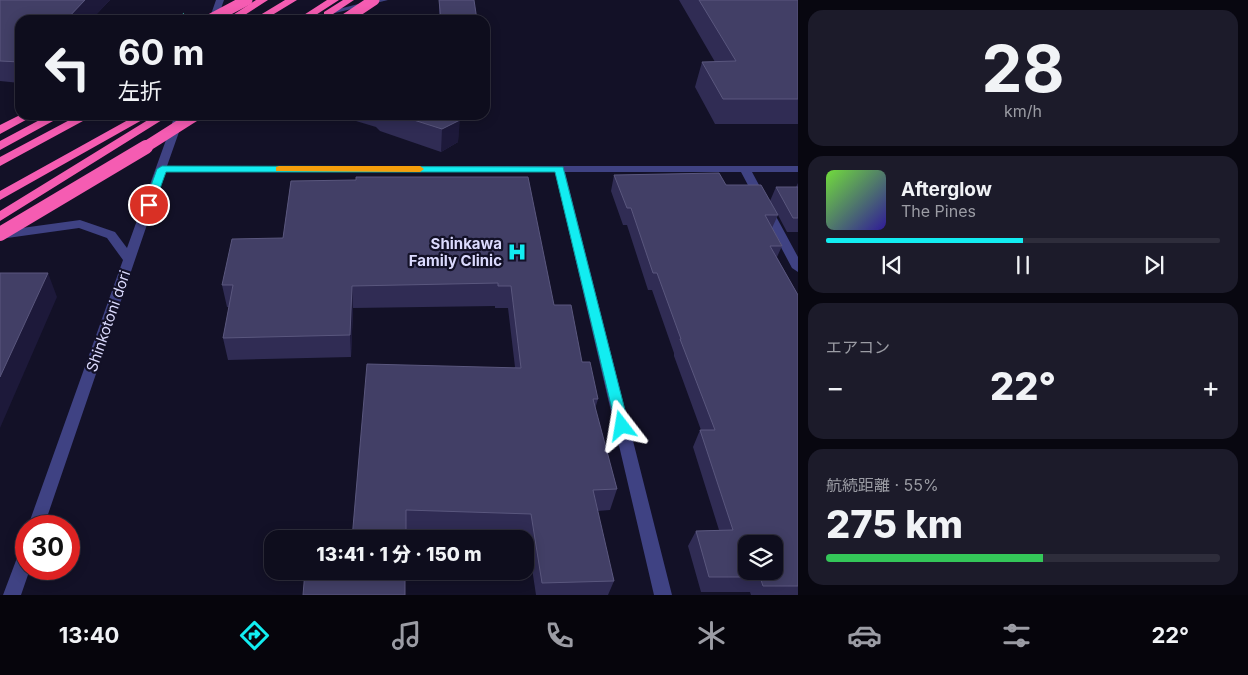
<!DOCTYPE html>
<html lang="ja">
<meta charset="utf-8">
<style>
:root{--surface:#0e0d1d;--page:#1c1b2a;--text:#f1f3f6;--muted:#9b9ca4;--line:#2e2d3b;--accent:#12edf1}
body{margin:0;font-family:Inter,"Noto Sans JP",sans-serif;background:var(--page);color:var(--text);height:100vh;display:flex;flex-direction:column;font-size:19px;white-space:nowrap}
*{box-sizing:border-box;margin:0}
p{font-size:16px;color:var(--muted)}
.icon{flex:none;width:28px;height:28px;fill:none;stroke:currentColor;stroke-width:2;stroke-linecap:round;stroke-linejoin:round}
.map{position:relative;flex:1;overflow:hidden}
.side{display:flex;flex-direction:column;gap:10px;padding:10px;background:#080710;width:450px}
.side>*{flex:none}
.hud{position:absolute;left:15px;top:15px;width:475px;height:105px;border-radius:15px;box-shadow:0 2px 12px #0003,0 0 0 1px var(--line);background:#0e0d1d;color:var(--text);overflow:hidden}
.buttons{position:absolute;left:738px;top:535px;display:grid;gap:10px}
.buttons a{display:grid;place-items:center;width:45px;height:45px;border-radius:10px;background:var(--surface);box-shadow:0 2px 12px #0003,0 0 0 1px var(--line);font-size:25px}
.speed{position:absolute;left:15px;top:515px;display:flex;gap:10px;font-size:25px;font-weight:700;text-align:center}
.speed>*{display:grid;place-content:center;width:65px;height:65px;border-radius:50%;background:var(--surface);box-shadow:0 2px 12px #0003,0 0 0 1px var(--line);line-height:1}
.speed .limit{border:8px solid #d22;background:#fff;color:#111}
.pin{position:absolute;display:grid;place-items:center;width:42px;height:42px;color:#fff;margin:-21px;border:2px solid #fff;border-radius:50%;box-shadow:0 1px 5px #0007}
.me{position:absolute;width:55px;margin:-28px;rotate:346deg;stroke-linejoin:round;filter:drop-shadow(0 0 4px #0008)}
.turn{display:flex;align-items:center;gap:18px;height:105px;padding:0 20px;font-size:22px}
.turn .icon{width:65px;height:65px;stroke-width:2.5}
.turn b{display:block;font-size:35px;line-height:42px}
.big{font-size:38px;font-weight:800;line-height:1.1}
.side .tile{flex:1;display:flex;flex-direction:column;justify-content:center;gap:8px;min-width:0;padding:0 18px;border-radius:15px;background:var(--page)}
.side .dial{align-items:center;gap:0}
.dial b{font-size:65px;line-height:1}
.song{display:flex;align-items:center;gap:15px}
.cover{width:60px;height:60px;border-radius:8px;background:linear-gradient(135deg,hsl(100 70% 55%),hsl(250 70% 35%))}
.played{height:5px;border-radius:2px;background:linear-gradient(90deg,var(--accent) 50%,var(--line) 50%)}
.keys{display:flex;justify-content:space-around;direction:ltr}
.heat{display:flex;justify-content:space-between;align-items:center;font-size:28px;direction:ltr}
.charge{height:8px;border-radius:4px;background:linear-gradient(90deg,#34c759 55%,var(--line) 0)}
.trip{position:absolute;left:264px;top:530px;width:270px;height:50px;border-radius:15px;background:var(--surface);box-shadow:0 2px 12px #0003,0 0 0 1px var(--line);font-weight:800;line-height:50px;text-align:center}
.tab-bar{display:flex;height:80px;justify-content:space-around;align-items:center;background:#06050c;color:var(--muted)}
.tab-bar .icon{width:35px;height:35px}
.tab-bar .selected{color:var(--accent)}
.tab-bar b{font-size:22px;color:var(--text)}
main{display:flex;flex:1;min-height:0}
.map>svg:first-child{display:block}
</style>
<main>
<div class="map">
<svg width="798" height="595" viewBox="0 0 798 595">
<rect width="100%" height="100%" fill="#131127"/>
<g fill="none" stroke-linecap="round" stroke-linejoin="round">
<path stroke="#38b3a1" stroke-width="2.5" stroke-dasharray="2 2.5" stroke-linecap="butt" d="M171,20L184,14"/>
<path fill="#3f4283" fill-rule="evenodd" d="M216,0H224L217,20H209Z
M374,0H388L331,14L327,12Z
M175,115H185L167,166H798V172H752L798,257V272L792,268L741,172H565L672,595H654L555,172H165L44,526H28L123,260L107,238L79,228L0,239V231L80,220L115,232L127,248Z
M26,547V569H30L21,595H3L20,550Z"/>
<path fill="#f55cb2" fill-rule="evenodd" d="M256,0H268L237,20H225Z
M285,0H297L264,20H252Z
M327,0H339L308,20H296Z
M343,0H354L330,16H324V12Z
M20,115H35L0,134V125Z
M49,115H64L0,150V141Z
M79,115H94L0,166V157Z
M137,115H151L0,200V191Z
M156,115H170L0,221V211Z"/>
<path stroke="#f55cb2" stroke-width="11" d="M209,20L247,0
M344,20L374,0
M144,148L196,115"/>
<path stroke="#f55cb2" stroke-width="14" d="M0,234L146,147"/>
</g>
<path fill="#302c54" d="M0,0H110L91,20H20V83L0,81Z
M439,0L477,20H439Z
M679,0H798V124H715L695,87L702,62H715Z
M316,115H459L458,142L441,152L380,131L376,127L356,121L316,120Z
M614,175L726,185L770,201L776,187H796L798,183V232H787L778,215L772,228L782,246L777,257L798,295V595H751L750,592H701L688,546L696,531L719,530L693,447L700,430H701L674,356V353L652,290H648L627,225H623L611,191Z
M291,181L554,305L582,362L598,399L595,409L617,489L610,510L597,511L614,581L608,595H536L527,535L406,531L352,539L515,367L508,308H495V306L353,308L351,357L228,360L223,338L229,307H227L222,285L283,238Z"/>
<path fill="#1d193a" d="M85,0H110L91,20H66Z
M460,120L458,142L441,152L442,129Z
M48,273L57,297L0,428V377Z
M352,286L353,308L351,357L350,335Z"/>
<path fill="#423f66" stroke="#5a577e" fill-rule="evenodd" d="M0,0H85L66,20H20V62L0,61Z
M439,0H474L477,20H441Z
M699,0H798V99H723L702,62L736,61Z
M398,115H459L460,120L442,129Z
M719,173L726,185H761L778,215H765L782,246H770L798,295V586H763L760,577H709L696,531L733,530L700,430H715L680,339H681L657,273H653L631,208H627L614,175ZM746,544H774V571H746Z
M356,177H528L554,305H571L582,362H590L598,399H593L617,489L593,490L614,581L542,583L531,514L406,510V539H352L367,364L521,368L511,286H498V283L352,286L350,335L223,338L233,285H222L232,239L283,238L291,181L356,180Z
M776,187H798V218H793Z
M0,273H48L0,377Z
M305,571H405V595H303Z"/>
<path fill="#12edf1" stroke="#0c9a9d" d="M162,166L563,167L629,426L627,430L622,432L618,430L616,426L555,172H166L154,205L153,208H146L144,205L157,169Z"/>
<path fill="#f59e0b" d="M279,166H420L424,169L420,172L276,171V167Z"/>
<defs>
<g id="hospital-bare" transform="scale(1.5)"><path d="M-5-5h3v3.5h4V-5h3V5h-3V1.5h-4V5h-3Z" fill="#12edf1" stroke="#131127" stroke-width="2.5" paint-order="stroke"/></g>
</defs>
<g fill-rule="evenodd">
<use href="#hospital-bare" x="517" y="252"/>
</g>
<g text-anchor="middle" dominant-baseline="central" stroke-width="4.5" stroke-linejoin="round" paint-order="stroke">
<g font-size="15" font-weight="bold" fill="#dbdafd" stroke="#131127" text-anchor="end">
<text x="502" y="243">Shinkawa<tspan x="502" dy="17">Family Clinic</tspan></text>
</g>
<g font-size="15" fill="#dbdafd" stroke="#131127">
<text transform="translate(108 321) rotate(-71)">Shinkotoni dori</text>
</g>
</g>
</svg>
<div class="buttons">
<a><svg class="icon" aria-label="layers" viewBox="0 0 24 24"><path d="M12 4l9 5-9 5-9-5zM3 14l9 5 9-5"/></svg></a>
</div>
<div class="speed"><div class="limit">30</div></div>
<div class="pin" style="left:149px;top:205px;background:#d93025"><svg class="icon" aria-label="arrive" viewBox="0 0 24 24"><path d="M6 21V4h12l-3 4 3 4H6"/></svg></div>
<svg class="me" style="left:622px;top:426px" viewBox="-20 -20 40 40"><path d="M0-17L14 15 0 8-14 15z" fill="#12edf1" stroke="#fff" stroke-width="4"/></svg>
<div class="trip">13:41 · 1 分 · 150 m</div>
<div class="hud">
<div class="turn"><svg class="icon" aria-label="left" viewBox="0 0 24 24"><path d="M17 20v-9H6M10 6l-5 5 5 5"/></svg><div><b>60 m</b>左折</div></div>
</div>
</div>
<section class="side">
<div class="tile dial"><b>28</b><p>km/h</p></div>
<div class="tile">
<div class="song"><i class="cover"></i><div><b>Afterglow</b><p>The Pines</p></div></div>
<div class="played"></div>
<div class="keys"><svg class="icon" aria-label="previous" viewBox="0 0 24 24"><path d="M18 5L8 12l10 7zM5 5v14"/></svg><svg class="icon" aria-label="pause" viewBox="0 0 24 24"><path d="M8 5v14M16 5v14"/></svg><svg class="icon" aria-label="next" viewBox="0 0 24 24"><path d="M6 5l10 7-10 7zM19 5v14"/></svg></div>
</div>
<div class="tile"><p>エアコン</p>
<div class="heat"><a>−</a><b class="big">22°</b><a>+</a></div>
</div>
<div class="tile"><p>航続距離 · 55%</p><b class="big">275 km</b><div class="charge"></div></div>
</section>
</main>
<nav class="tab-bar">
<b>13:40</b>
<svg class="icon selected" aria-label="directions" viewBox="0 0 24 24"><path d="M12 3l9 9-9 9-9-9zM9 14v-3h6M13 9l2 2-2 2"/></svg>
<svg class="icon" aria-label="music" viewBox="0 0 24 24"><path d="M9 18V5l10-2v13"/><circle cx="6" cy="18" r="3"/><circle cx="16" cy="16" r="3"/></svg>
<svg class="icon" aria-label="phone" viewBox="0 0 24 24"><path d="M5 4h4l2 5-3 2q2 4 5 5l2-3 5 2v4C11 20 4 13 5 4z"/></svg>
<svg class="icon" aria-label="climate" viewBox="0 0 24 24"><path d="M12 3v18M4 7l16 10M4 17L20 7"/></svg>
<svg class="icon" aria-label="car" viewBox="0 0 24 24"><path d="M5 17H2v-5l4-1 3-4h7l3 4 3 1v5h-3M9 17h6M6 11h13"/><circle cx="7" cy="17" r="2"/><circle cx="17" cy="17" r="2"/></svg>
<svg class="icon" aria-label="filters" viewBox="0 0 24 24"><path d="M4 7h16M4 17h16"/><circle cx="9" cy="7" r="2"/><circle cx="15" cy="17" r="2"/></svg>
<b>22°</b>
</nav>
